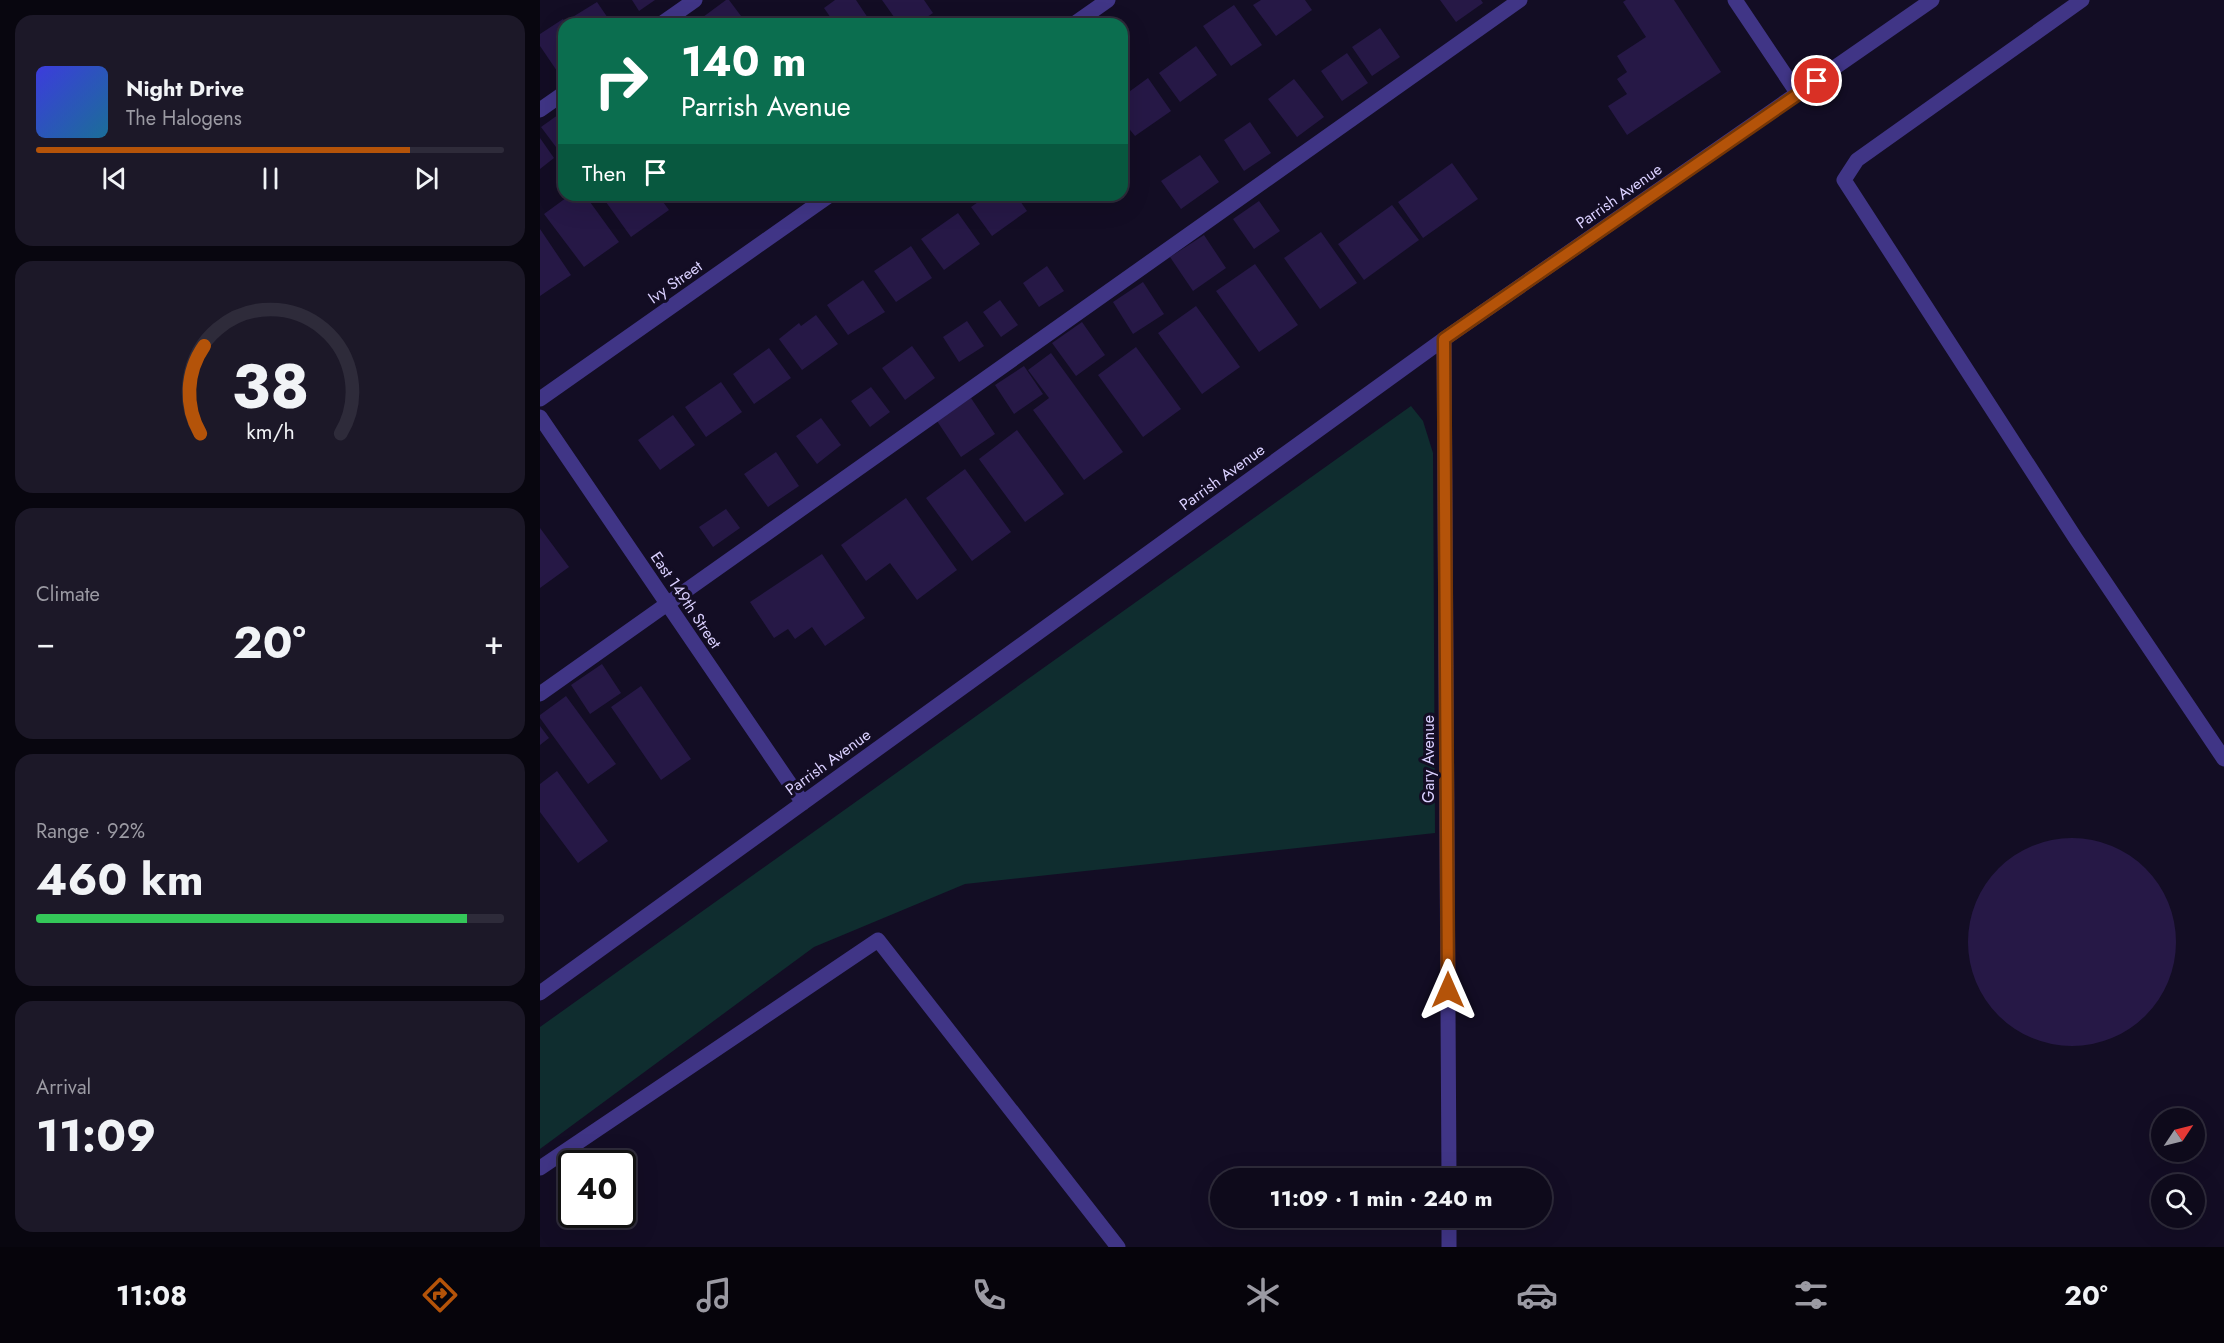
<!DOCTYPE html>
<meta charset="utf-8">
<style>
:root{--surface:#0e0a1b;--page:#1c1828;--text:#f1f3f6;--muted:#9b9aa3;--line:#2e2b3a;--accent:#b45309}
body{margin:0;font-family:Jost,sans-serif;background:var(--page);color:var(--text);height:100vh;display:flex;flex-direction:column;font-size:22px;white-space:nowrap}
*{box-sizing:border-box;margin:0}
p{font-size:20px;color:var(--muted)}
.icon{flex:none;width:33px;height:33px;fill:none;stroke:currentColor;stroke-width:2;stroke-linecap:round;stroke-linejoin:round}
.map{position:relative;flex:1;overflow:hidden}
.panel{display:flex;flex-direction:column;gap:15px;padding:15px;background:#08060f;width:540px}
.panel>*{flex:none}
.guide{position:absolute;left:18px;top:18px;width:570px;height:183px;border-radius:18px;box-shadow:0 6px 24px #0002,0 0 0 2px var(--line);background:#0b6e4f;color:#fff;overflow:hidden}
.needle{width:39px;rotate:55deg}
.tools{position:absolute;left:1611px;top:1108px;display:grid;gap:12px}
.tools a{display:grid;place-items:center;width:54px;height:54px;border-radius:50%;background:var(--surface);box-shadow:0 6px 24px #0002,0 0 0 2px var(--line);font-size:30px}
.speed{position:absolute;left:18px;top:1150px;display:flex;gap:12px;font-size:30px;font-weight:700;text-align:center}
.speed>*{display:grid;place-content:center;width:78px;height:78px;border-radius:50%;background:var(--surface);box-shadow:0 6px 24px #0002,0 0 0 2px var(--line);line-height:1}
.speed .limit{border:3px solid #111;border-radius:9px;background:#fff;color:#111}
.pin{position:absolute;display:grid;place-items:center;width:51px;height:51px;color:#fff;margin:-26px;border:3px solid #fff;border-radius:50%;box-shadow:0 2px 6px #0007}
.me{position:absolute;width:66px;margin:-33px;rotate:0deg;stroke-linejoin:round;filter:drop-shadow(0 0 4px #0008)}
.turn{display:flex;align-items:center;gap:21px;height:126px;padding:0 24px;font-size:27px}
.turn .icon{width:78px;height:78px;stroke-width:2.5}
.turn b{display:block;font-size:42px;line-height:51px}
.then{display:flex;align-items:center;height:57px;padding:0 24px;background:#0003;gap:12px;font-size:22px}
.big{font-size:45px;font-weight:700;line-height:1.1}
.panel .widget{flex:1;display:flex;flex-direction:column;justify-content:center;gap:9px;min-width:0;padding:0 21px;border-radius:18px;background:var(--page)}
.panel .dial{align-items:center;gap:0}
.dial svg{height:156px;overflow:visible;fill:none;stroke:var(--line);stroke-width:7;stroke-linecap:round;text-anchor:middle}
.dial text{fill:var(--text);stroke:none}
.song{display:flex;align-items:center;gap:18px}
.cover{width:72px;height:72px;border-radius:9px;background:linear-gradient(135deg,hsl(240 70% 55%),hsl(200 70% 35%))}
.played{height:6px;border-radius:3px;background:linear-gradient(90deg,var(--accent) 80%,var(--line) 80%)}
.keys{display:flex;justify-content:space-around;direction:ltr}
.heat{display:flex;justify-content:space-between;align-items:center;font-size:33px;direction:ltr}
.charge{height:9px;border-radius:4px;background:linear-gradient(90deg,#34c759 92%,var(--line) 0)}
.trip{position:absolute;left:670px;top:1168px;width:342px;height:60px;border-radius:30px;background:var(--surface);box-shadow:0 6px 24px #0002,0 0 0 2px var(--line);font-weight:700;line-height:60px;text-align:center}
.dock{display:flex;height:96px;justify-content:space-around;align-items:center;background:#06040b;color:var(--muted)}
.dock .icon{width:42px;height:42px}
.dock .active{color:var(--accent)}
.dock b{font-size:27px;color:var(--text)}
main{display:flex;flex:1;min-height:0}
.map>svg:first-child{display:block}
</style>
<main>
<section class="panel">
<div class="widget">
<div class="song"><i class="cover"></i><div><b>Night Drive</b><p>The Halogens</p></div></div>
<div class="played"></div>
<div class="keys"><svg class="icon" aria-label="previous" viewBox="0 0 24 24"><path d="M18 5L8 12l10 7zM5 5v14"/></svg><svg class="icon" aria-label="pause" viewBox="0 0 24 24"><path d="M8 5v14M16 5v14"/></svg><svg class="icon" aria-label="next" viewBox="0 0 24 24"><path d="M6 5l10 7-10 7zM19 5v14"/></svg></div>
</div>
<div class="widget dial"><svg viewBox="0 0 100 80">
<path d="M14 69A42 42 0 1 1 86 69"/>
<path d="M14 69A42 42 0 0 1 16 24" stroke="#b45309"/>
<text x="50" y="56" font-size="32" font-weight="700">38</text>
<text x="50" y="72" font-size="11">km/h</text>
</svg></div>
<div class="widget"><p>Climate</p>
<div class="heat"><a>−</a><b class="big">20°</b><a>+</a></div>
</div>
<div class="widget"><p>Range · 92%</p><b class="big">460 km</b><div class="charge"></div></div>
<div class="widget"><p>Arrival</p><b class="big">11:09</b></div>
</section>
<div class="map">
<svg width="1684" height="1247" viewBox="0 0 1684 1247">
<rect width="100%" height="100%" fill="#130d24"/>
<path fill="#0f2d2f" d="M871,406L883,421L893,453L895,833L425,884L274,947L0,1149V1027Z"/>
<path fill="#261846" d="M92,0H115L99,11Z
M186,0H189L207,24H169L163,17Z
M295,0H316L332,24H295L284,8Z
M342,0H384L393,13L377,24H359Z
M721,0H765L772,10L736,36L713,5Z
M900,0H941L943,3L916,22Z
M1086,0H1134L1181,72L1087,135L1068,106L1087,94L1077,79L1087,72L1077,56L1106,37L1083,2Z
M57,2L72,24H35L31,18Z
M694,5L722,45L691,66L663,26Z
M23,19L26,24H24V66L17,71L0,46V34Z
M840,28L860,57L832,76L812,47Z
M656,46L677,75L640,102L619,73Z
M807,53L828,83L802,101L781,71Z
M608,78L631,111L595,136L582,120V97Z
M754,79L784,117L757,137L728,99Z
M22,112L24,115V154L22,155L1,127Z
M710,122L731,153L704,171L684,140Z
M0,138L14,158L0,169Z
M660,155L679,182L641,209L621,181Z
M912,163L938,199L883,238L858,202Z
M30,195H45L79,242L44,267L4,214Z
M61,195H118L129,210L91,237Z
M448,195H476L487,211L452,236L431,207Z
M492,195H510L498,203Z
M719,201L740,231L714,249L693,219Z
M852,205L879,240L824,280L798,244Z
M418,213L440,244L404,270L381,239Z
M0,229L31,275L0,296Z
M781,232L817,283L780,309L744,258Z
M664,235L686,268L653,291L630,257Z
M371,246L392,278L356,302L334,271Z
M715,264L758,325L719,352L676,291Z
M507,266L524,291L499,307L483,283Z
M323,280L345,312L308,335L287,305Z
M603,282L624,314L593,334L573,302Z
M460,300L478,325L461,337L443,312Z
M656,306L700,367L662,394L618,333Z
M276,315L298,344L262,370L239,339L259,323L261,326Z
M427,321L444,346L419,362L403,337Z
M542,322L565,355L536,376L512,343Z
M372,346L395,378L365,400L342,368Z
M596,347L641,409L603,437L558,375Z
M229,348L251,378L214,404L193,374Z
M511,353L583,452L544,480L493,410L509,398L488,370Z
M484,366L503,394L474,414L455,385Z
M181,382L202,412L166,437L145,407Z
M331,387L350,412L330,427L311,401Z
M431,398L455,434L421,457L397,421Z
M133,415L155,445L120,470L98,440Z
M281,418L301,445L277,464L256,436Z
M477,430L524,494L485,522L439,459Z
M236,452L259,486L228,507L204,474Z
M425,469L471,532L432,561L386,498Z
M366,498L417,570L377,600L350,563L326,581L301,545Z
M186,509L200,528L173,547L159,527Z
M0,528L29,567L0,588Z
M282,554L325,618L285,646L272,627L255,639L248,629L234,638L210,602Z
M62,664L81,693L50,714L31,685Z
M101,686L151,759L121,780L71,707Z
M26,696L76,764L48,784L0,718V715Z
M0,726L9,738L0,745Z
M17,771L68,841L38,863L0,812V784Z
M1428 942a104 104 0 1 1 208 0a104 104 0 1 1-208 0Z"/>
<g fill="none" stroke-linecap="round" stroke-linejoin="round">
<path stroke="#403586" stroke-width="15" d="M1195,0L1258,94
M1542,0L1317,160L1304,180L1536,539L1684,759
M121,24L155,0
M534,24L568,0
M0,110L24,93
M904,339L909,1179
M0,399L290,195
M0,417L263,803
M0,694L980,0
M0,993L904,339L1392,0
M0,1168L338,940L578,1247
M909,1218V1247"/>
</g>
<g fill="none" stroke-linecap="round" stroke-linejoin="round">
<g stroke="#753606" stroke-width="15">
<path id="route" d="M908,990L904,339L1277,81"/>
</g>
<use href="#route" stroke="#b45309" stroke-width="10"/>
</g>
<g text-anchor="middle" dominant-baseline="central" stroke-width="6" stroke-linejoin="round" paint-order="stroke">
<g font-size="16" fill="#dad0ff" stroke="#130d24">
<text transform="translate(1079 196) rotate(-35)">Parrish Avenue</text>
<text transform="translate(135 282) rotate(-35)">Ivy Street</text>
<text transform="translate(682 477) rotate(-36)">Parrish Avenue</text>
<text transform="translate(146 600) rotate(56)">East 149th Street</text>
<text transform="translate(888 759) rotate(-90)">Gary Avenue</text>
<text transform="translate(288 762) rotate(-36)">Parrish Avenue</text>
</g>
</g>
</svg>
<div class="tools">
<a><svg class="needle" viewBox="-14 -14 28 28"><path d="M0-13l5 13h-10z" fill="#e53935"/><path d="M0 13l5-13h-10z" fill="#9b9aa3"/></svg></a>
<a><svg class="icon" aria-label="search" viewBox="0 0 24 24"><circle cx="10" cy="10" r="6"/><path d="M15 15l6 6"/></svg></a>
</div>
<div class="speed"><div class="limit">40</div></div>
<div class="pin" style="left:1277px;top:81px;background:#d93025"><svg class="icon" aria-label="arrive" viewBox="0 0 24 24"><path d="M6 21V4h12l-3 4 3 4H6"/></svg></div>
<svg class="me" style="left:908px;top:990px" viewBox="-20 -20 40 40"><path d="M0-17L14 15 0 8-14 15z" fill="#b45309" stroke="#fff" stroke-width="4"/></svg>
<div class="trip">11:09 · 1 min · 240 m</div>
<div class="guide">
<div class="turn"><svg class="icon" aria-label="right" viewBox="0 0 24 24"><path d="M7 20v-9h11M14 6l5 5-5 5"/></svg><div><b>140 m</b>Parrish Avenue</div></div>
<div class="then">Then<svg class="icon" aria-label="arrive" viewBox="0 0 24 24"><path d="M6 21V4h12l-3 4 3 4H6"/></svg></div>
</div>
</div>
</main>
<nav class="dock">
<b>11:08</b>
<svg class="icon active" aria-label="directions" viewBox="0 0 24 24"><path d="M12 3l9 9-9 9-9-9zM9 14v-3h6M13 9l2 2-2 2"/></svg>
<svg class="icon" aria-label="music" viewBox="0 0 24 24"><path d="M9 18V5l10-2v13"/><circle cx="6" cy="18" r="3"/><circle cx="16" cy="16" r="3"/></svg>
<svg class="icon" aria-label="phone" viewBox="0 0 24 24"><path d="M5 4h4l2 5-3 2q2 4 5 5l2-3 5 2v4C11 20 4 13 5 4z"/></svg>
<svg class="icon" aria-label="climate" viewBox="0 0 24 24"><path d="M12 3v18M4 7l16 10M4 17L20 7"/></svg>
<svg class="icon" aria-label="car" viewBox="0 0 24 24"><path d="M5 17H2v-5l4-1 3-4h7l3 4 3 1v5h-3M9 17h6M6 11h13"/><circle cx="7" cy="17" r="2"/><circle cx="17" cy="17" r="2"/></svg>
<svg class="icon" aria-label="filters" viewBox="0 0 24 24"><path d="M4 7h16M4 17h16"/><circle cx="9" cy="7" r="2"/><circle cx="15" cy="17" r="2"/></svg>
<b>20°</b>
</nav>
